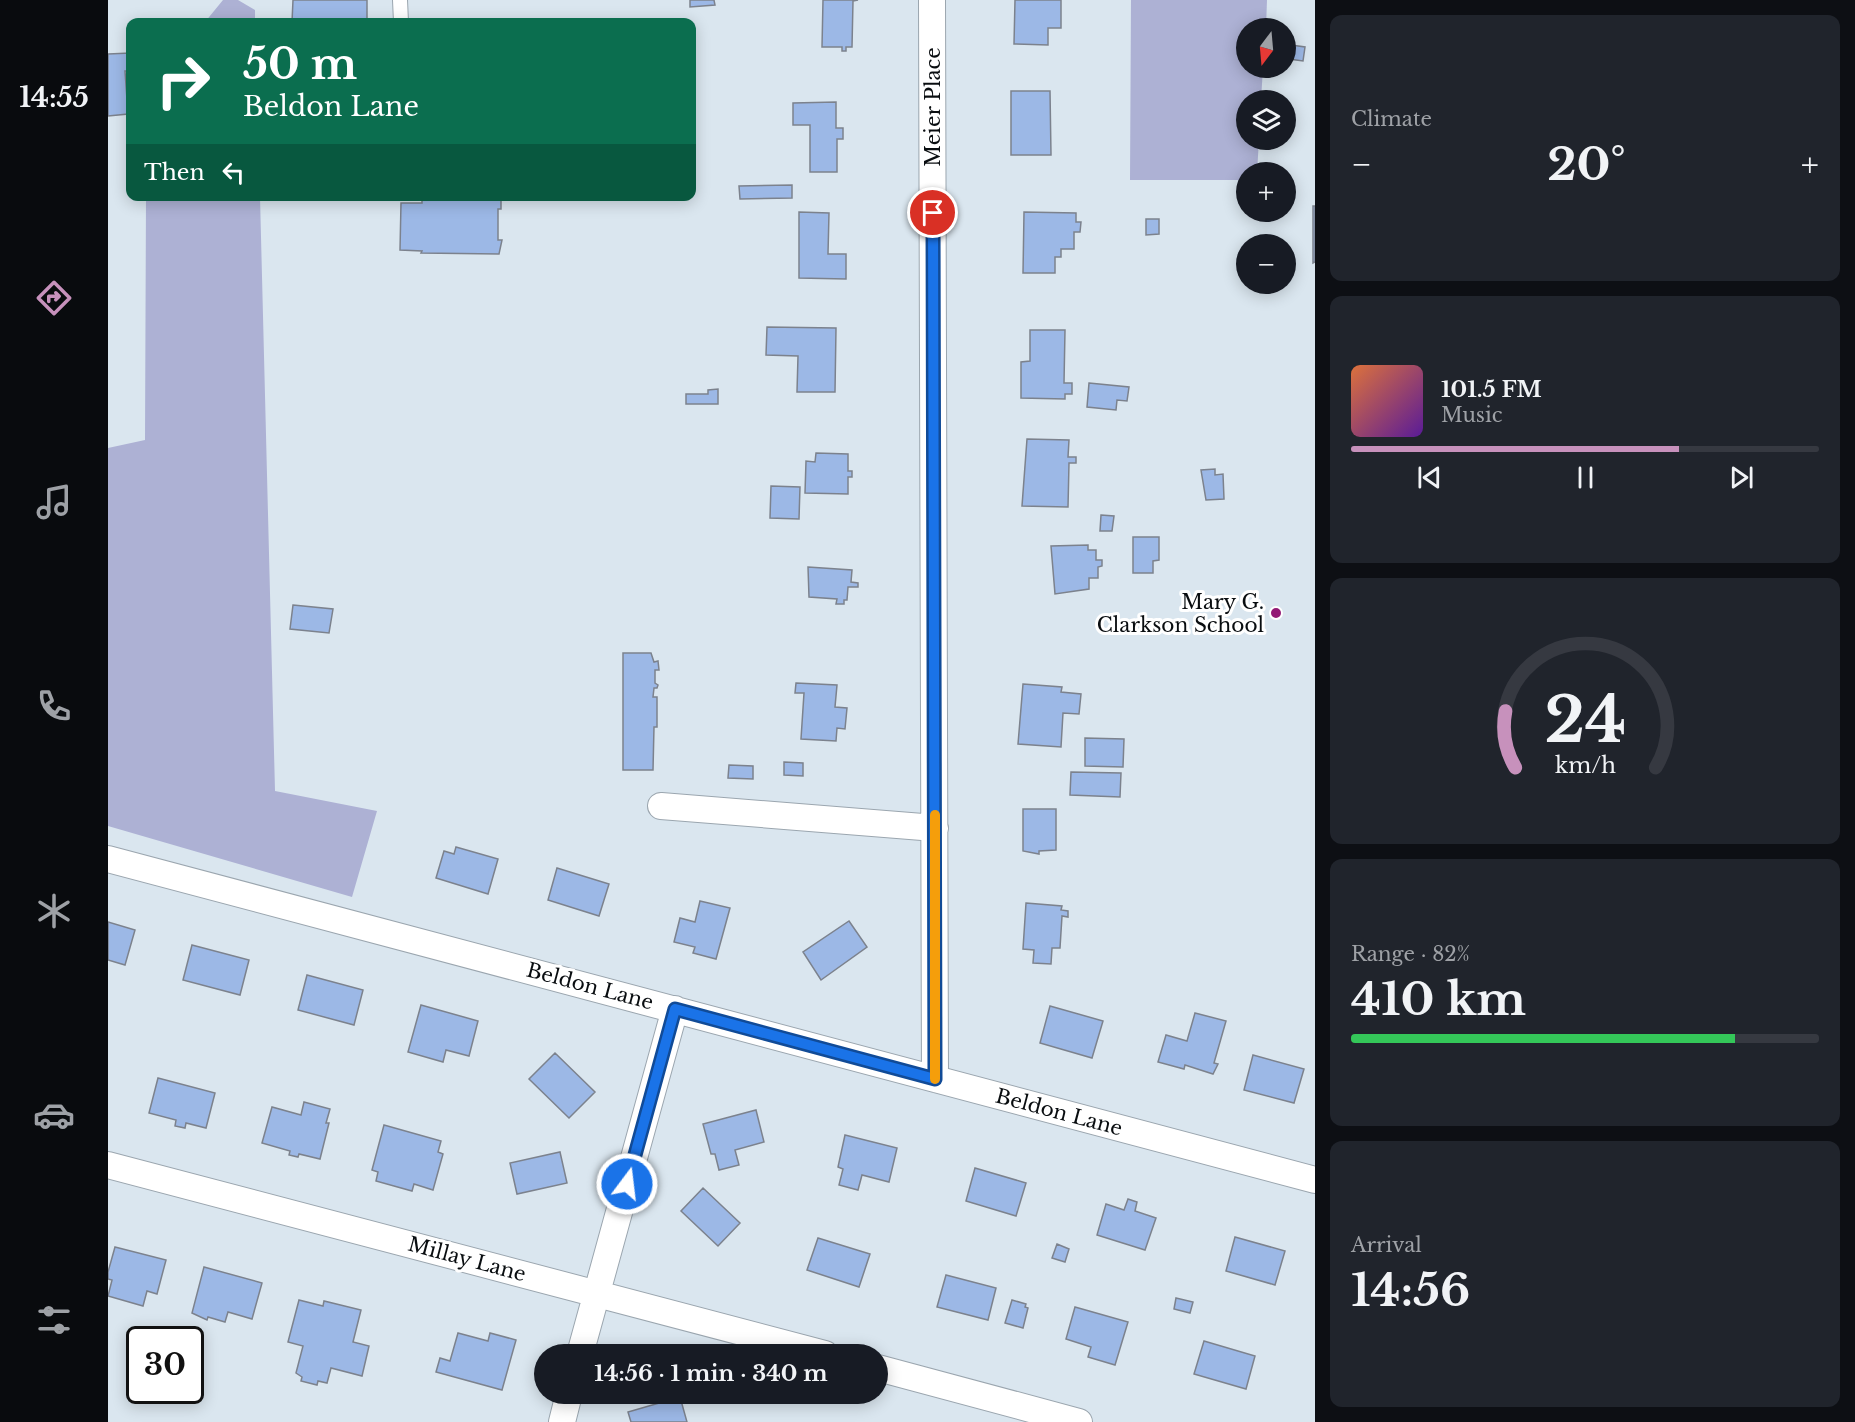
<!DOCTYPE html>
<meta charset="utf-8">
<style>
:root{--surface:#171b24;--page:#20242c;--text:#f1f3f6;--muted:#9ea1a6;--line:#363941;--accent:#c791bc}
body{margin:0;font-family:"Libre Baskerville",serif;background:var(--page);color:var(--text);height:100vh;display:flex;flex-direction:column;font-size:22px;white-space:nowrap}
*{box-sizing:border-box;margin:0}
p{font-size:20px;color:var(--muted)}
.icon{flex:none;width:33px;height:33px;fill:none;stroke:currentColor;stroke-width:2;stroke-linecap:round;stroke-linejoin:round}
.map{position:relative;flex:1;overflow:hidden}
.details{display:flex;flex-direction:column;gap:15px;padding:15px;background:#0d0f14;width:540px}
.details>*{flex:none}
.banner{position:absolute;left:18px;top:18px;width:570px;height:183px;border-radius:12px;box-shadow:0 3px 15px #0003;background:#0b6e4f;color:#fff;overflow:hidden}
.needle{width:39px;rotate:196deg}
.buttons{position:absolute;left:1128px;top:18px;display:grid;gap:12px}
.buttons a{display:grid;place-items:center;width:60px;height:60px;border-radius:50%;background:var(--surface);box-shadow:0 3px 15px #0003;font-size:30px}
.speed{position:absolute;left:18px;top:1326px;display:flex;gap:12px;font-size:30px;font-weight:700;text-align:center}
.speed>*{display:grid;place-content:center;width:78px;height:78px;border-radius:50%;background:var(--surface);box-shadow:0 3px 15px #0003;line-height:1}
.speed .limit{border:3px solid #111;border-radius:9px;background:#fff;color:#111}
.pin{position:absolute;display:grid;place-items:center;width:51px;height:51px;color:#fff;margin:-26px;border:3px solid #fff;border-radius:50%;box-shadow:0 2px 6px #0007}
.me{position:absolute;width:66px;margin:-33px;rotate:15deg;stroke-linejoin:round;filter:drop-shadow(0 0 4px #0008)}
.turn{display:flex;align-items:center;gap:21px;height:126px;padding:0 18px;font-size:27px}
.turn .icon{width:78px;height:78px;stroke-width:2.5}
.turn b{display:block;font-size:42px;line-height:51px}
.then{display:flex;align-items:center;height:57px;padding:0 18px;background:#0003;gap:12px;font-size:22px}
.big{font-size:45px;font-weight:800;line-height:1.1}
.details .widget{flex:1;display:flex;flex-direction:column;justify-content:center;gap:9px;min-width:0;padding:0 21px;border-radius:12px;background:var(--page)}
.details .dial{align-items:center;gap:0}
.dial svg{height:156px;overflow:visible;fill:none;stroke:var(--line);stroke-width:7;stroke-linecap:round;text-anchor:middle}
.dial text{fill:var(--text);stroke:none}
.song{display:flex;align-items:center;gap:18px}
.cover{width:72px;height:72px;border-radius:9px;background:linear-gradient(135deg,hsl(20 70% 55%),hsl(270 70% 35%))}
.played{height:6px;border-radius:3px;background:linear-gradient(90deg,var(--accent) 70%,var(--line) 70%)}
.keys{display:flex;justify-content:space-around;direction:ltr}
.heat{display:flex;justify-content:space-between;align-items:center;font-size:33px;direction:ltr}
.charge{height:9px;border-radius:4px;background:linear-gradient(90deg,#34c759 82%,var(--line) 0)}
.trip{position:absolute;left:426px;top:1344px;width:354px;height:60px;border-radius:30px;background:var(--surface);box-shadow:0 3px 15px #0003;font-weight:800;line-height:60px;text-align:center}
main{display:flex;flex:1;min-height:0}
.tab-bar{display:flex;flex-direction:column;width:108px;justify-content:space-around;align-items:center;background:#090b0e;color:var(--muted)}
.tab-bar .icon{width:42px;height:42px}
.tab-bar .selected{color:var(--accent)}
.tab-bar b{font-size:27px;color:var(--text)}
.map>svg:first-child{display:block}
</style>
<main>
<nav class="tab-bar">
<b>14:55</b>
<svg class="icon selected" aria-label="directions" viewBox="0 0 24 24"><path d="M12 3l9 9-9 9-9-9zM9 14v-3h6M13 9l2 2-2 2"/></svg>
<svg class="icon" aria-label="music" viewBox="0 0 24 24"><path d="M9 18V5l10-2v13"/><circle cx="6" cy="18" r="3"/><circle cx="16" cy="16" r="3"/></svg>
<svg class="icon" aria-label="phone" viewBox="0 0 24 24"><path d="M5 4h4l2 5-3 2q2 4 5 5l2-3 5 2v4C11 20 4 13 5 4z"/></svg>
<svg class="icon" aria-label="climate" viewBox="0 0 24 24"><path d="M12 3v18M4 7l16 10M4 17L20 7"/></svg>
<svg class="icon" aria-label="car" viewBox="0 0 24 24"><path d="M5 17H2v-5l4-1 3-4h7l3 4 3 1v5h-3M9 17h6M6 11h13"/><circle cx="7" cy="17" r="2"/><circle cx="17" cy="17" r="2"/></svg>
<svg class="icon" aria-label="filters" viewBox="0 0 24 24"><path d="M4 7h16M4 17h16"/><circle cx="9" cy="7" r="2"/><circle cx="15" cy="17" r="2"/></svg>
</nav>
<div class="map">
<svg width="1207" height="1422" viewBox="0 0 1207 1422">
<rect width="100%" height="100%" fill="#dae6ef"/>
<path fill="#adb1d4" d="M115,0H130L147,10V22H97Z
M1023,0H1159L1158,28H1138V68H1155L1153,100H1138V140H1151L1149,172H1138V180H1022Z
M38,197H152L167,791L269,811L244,897L0,826V448L37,440Z"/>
<path fill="#9cb8e6" stroke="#7c828d" stroke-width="1.5" d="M185,0H259V22H184Z
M582,0H606L607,5L582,7Z
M715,0H750L745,1L744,47H738V51H734V47H714Z
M907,0H953V28H940V45L906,44Z
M1183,45L1197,47L1195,61L1181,59Z
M22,53V71H17L20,114L0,116V54Z
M903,91H942L943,155H903Z
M728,102V128H735V139H729V172H702V125H685V103Z
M684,185V198L632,199L631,186Z
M389,196H393V209H390V240H394L391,254L313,253L314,251L292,250L293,203H314V198L390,199Z
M1205,206H1207V262L1205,263Z
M691,212L721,213L720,254H738V279L691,278Z
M916,212L968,213V222H973L972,232H966V249H953V257H947V273H915Z
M1038,219H1051V234L1038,235Z
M659,327L728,328L727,392H689L690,356L658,355Z
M922,330H957L956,383H964V394H957V399L913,398V362L922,361Z
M981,383L1021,387L1019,401L1009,400L1008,410L979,407Z
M610,389V404H578V394H600V390Z
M919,439L961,440L960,457H968V463H961L960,507L914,506Z
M708,453L740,454V471H744V477H740V494L697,493L698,461L707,462Z
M1107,469V475L1115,474L1116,499L1098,500L1093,470Z
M663,486L692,487L691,519L662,518Z
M993,515L1006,516L1004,531H992Z
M1025,537H1051V560L1045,561V573H1025Z
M980,545V550H988V560H994V566L990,567V578H981V589L947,594L943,546Z
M700,567L744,570L743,582L750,583V587H740L739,600H736V604H728L729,599L701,597Z
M185,605L225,609L221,633L182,629Z
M515,653H543L546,662L550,661L551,670H547V683L550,685L549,688H546L545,697H549V727H546L545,770H515Z
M688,683L729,685L727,707L739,708L737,729L729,728L728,741L693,739L696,693H687Z
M915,684L954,687L953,692L973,694L971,714L955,713L953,747L910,744Z
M977,738L1016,739L1015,767L977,766Z
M676,762L695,763V776L676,775Z
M621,765L645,766V779L620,778Z
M963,772L1013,773L1012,797L962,795Z
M915,809H948V850L931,851V854L915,851Z
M348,847L390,859L380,894L328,878L336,851L346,854Z
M449,868L501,884L491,916L440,900Z
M592,901L622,908L608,959L585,953L587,947L566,942L572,918L587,922Z
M918,903L954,906L953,910L960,911V917L954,916L952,948H944L943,964L925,963L926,950L915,949Z
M741,921L759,947L713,980L695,952Z
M0,922L27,930L17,965L0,960Z
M84,945L141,960L132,995L75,980Z
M199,975L255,990L246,1025L190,1010Z
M313,1005L370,1021L361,1056L338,1050L335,1062L300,1052Z
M942,1006L995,1021L984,1058L932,1043Z
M1087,1013L1118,1021L1106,1063L1110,1064L1105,1074L1077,1065L1076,1069L1050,1062L1058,1035L1079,1041Z
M447,1053L487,1092L461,1118L421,1079Z
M1145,1055L1196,1069L1186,1103L1136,1090Z
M50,1078L107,1093L98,1128L78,1123L77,1128L67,1126L68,1120L41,1113Z
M196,1102L222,1109L218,1123H221L212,1159L191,1154L190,1157L181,1155L182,1151L154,1143L164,1107L193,1115Z
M648,1110L656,1142L627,1150L631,1165L611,1170L607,1154H603L595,1124Z
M276,1125L333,1141L330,1152L335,1154L325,1190L306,1184L304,1191L268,1181L270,1172L264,1170Z
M737,1135L789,1148L781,1182L754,1175L750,1190L731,1185L735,1169L730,1167Z
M452,1152L459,1183L409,1194L402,1163Z
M867,1168L918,1183L908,1216L858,1201Z
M595,1188L632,1223L610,1246L573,1211Z
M1020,1199L1029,1202L1027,1211L1048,1218L1037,1250L989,1235L998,1204L1016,1210Z
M1127,1237L1177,1251L1167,1285L1118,1271Z
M710,1238L762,1254L751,1287L699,1270Z
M949,1244L961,1249L957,1262L944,1258Z
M7,1247L58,1260L49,1294L39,1291L35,1306L0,1296L4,1280L0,1279V1272Z
M96,1267L154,1283L144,1319L120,1312L117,1322L100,1317L99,1320L84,1313Z
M838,1275L888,1288L880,1320L829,1307Z
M1068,1298L1085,1302L1082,1313L1066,1309Z
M191,1300L215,1306L216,1301L253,1310L245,1342L261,1346L254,1376L223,1368L219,1383L210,1381L209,1385L193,1381L194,1377L188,1373L195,1346L180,1342Z
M904,1300L918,1304L917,1307L920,1308L915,1328L897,1323Z
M967,1307L1020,1322L1007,1365L980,1357L983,1347L958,1339Z
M350,1333L380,1341L382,1333L408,1340L394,1390L328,1372L332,1358L342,1361Z
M1096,1341L1147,1356L1138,1389L1086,1374Z
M572,1397L579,1422H523L520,1412Z"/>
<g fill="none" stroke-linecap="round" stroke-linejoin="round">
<g stroke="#9ba6af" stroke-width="16">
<path id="service" d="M292,0L293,22"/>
</g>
<g stroke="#9ba6af" stroke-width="28">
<path id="minor" d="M824,0L827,1079
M553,806L827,828
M0,859L1207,1180
M0,1165L717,1354
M472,1354L567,1009
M770,1368L971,1422
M454,1422L461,1394"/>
</g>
<use href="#service" stroke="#fff" stroke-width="14"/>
<use href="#minor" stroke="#fff" stroke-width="26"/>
</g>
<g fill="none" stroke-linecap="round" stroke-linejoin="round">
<g stroke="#114b97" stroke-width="15">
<path id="route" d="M519,1184L567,1009L827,1079L825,213"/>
</g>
<use href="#route" stroke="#1a73e8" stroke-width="10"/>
<path stroke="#f59e0b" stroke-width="10" d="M827,815V1079"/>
</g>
<circle fill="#931975" stroke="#fff" stroke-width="2" cx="1168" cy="613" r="6"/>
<g text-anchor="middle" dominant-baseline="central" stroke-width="6" stroke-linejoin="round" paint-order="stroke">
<g font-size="20" fill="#090d10" stroke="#fff">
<text transform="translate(825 107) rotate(-90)">Meier Place</text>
<text transform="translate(482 986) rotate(15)">Beldon Lane</text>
<text transform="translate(951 1112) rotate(15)">Beldon Lane</text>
<text transform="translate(359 1259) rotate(15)">Millay Lane</text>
</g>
<g font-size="20" fill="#090d10" stroke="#fff" text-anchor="end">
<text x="1156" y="602">Mary G.<tspan x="1156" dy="23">Clarkson School</tspan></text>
</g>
</g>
</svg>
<div class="buttons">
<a><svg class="needle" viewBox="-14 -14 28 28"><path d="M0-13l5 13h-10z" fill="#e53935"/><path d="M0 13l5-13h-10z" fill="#9ea1a6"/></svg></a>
<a><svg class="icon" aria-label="layers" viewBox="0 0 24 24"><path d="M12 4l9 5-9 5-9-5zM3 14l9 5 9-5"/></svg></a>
<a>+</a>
<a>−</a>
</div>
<div class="speed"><div class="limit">30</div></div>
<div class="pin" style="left:825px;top:213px;background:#d93025"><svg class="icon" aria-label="arrive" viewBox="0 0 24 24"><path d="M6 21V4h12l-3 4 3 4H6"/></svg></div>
<svg class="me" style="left:519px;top:1184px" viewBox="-20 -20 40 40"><circle r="17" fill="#1a73e8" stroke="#fff" stroke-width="3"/><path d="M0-11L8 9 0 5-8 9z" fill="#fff"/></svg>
<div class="trip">14:56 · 1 min · 340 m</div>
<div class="banner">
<div class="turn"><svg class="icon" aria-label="right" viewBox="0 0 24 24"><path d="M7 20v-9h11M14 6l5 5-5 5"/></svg><div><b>50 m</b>Beldon Lane</div></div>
<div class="then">Then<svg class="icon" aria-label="left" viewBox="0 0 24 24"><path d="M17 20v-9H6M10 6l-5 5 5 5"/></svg></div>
</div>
</div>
<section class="details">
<div class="widget"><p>Climate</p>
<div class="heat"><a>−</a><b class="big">20°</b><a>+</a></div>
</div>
<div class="widget">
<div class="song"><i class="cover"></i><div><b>101.5 FM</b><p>Music</p></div></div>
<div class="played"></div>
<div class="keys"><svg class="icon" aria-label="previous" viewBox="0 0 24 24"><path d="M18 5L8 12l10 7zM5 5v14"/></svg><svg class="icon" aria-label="pause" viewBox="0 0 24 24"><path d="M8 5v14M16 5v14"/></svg><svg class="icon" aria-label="next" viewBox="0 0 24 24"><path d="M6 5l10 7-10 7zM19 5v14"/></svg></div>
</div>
<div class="widget dial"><svg viewBox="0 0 100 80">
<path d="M14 69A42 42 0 1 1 86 69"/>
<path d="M14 69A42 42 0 0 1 9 40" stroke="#c791bc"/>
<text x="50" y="56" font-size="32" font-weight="700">24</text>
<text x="50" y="72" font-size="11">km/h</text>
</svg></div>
<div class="widget"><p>Range · 82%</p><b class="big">410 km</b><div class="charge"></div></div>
<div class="widget"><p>Arrival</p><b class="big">14:56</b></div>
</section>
</main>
